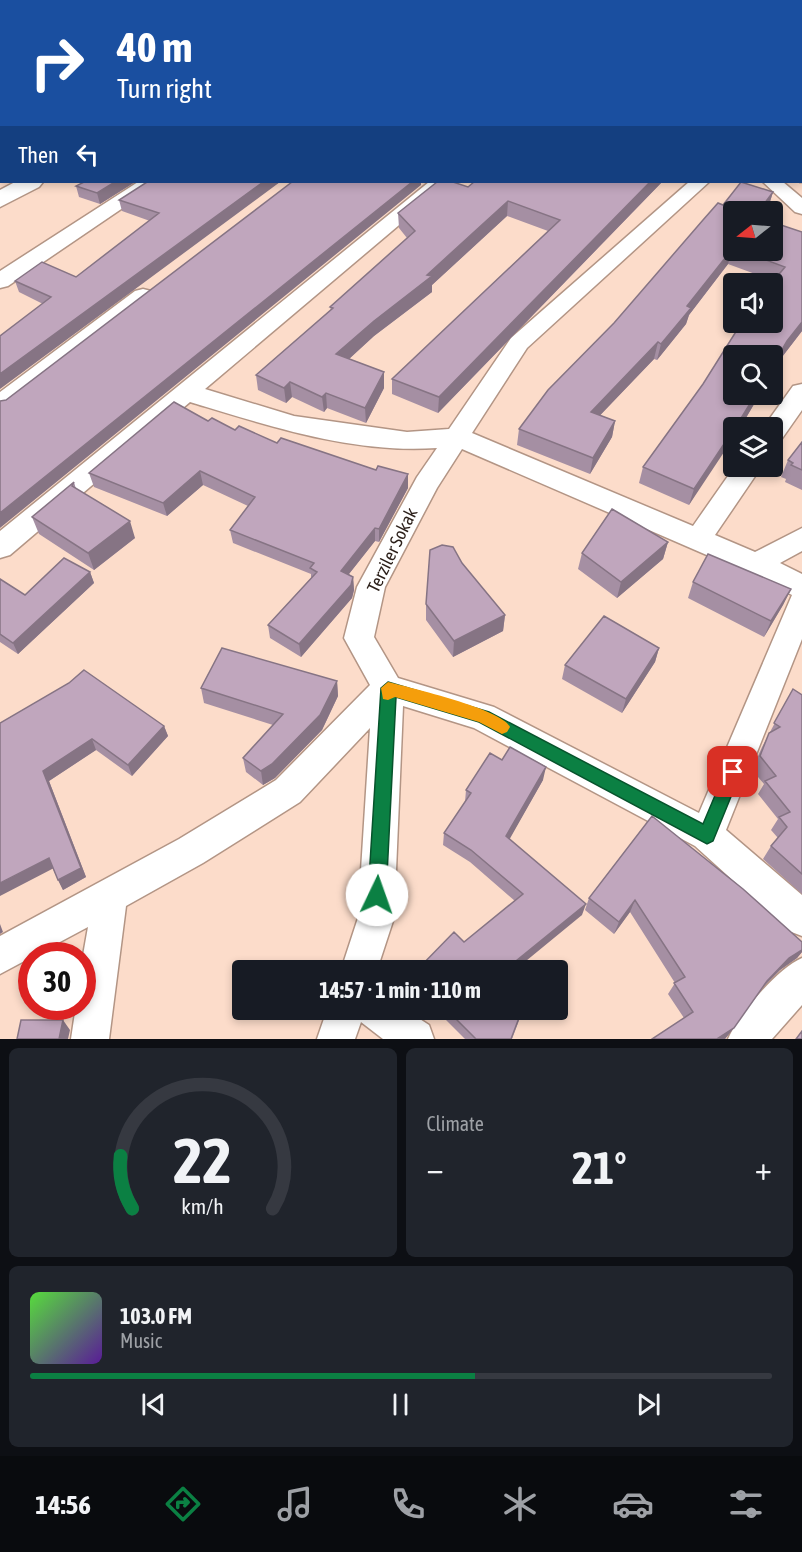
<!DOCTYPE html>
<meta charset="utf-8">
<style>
:root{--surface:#171b24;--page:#20242c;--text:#f1f3f6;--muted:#9ea1a6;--line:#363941;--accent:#0b8043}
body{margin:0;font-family:"Asap Condensed",sans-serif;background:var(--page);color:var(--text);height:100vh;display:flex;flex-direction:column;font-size:22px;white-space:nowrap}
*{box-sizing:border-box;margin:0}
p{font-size:20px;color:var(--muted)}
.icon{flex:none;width:33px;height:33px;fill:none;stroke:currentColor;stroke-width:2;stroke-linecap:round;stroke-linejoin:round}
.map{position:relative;height:1039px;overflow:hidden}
.side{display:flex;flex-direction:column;gap:9px;padding:9px;background:#0d0f14;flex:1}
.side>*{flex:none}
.banner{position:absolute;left:0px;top:0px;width:802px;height:183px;box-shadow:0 3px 9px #0003;background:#1a4fa0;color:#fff;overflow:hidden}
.needle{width:39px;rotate:253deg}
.buttons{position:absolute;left:723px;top:201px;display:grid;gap:12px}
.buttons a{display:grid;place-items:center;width:60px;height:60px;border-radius:6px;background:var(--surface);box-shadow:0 3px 9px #0003;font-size:30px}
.speed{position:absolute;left:18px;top:942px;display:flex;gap:12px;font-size:30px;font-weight:700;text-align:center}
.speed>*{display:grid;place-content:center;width:78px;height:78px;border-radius:50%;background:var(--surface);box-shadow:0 3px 9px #0003;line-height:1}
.speed .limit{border:9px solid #d22;background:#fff;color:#111}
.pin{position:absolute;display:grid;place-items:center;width:51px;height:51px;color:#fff;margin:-26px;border-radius:12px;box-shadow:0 3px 9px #0006}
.me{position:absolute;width:66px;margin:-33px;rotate:3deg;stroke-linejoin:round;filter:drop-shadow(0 0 4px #0008)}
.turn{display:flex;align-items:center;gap:21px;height:126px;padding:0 18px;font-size:27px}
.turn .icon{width:78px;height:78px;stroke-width:2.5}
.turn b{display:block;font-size:42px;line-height:51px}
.then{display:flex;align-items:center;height:57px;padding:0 18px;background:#0003;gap:12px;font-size:22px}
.big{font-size:45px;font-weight:700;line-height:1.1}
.side .tile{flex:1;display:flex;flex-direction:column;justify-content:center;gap:9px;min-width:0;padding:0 21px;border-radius:9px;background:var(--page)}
.side .dial{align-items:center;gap:0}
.dial svg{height:156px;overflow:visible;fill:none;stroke:var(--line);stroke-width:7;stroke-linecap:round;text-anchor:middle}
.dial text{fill:var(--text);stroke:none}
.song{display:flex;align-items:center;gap:18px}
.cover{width:72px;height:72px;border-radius:9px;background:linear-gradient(135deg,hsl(110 70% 55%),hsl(270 70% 35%))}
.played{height:6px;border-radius:3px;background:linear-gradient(90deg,var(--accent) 60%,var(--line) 60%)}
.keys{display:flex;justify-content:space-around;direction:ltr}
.heat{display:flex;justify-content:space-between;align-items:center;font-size:33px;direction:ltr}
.side .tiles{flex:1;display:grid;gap:9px;grid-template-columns:1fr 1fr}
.tile:last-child{grid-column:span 2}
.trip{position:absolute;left:232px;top:960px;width:336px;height:60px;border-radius:6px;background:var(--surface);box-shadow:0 3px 9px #0003;font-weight:700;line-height:60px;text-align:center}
.tab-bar{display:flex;height:96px;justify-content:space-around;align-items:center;background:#090b0e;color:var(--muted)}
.tab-bar .icon{width:42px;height:42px}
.tab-bar .selected{color:var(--accent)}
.tab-bar b{font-size:27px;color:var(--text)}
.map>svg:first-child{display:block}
</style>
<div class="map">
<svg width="802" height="1039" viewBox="0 0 802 1039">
<rect width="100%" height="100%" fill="#fcdcca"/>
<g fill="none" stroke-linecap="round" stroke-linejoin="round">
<g stroke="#b39585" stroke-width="3">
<path id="street" d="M0,60H2V70H0Z
M138,182H161L8,286L0,288V271Z
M429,182H450L205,389L294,416L407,432L449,429L511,338L689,182H709L527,348L472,433L693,526L735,466H762L715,535L755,552L802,528V551L780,563L802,574V639L726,830L802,895V936L789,931L695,846L474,728L403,706L394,918L377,970H341L358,918L370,728L300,802L203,863L126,906L109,1039H71L76,1006H82V961L88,927L0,974V936L179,839L276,780L370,685L344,638L357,587L417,477L437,448C353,454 269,426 190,402L10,555L0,558V531ZM462,449L746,572L792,595L699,813L494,707L398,678L374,637L385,587L437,488Z
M763,182H783L802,198V214L795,212Z
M143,289L151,291L154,296L151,301L9,410L0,412V392L135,291Z
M802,384V410L781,440L772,443V428H763L793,386Z
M802,958V1005L772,1039H728C738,1015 778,968 802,958Z
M327,1010H406L429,1025L434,1039H383L361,1022L355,1039H317Z"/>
</g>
<g stroke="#b39585" stroke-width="3">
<path id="secondary" d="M578,0H623L624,2H577Z
M655,0H675L655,2Z
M801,167H802V182H800Z
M15,182H43L39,187L0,207V190Z"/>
</g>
<use href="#street" fill="#fff" fill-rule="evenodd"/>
<use href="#secondary" fill="#fff" fill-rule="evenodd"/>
</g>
<path fill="#a58fa3" d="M84,182H135L100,204L79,197L76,186Z
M280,182L43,304L19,292L15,281L76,277L150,221L122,211L119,200Z
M474,182H662L438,413L392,394V379L548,231L507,216L432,285V292L374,336L349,359L384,372V388L366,423L327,408L324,412L292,397L286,403L258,390L256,375L331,310L330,307L407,238L399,228L398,213L468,187Z
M773,192L768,208L765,212H734V250H772L802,232V331L782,357L734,394H760L740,428H734L689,505L639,483L643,467L703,384L774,281L728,264L689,315L686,324L657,360L654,359L600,415L615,421L612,437L590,474L517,445L519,429L614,323L723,205Z
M208,421L408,488L379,542L375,541L349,574L353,577L354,590L352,598L301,657L270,638L268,625L311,578V574L233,543L230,530L248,506L203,485L167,516L94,487L89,473Z
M802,442V490L785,482L786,479L781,477L788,460Z
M74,482L76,489L135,538L94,570L39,534L32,517Z
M668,542L663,559L617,598L578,569L582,553Z
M462,563L505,615L503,631L453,657L426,620V604Z
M90,572L94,583L18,654L0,642V579L25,595Z
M693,582L791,589L783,605L764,637L688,598Z
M659,648L655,662L622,713L562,679L565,665Z
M337,681L338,696L322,730L275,778L263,785L246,772L243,758L273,725L204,703L201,688Z
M793,689L802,695V894L763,859L771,846L778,838L771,830L778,819L758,794L764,784L752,770L762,747Z
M0,723L164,726L168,736L132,776L96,750L49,781L86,877L63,890L53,869Z
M502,760L543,780L509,839L582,915L464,942L515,901L470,862L443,845L444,833L465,802L466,790Z
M652,816L802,942V952L797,958L780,970L761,989L725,1039H652L684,1018L668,994L675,983L630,912L614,934L585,910L589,898Z
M436,1010H523L512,1039H465Z"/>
<path fill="#867484" d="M115,182H135L100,204L97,193Z
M263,182H280L0,389V374Z
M412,182H421V185L0,528V513Z
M650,182H662L438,413L439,397Z
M773,192L768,208L765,212H758Z
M508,201L507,216L432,285V292L374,336L337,370L336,354L427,275Z
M733,248L728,264L689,315L686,324L657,360L661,344L687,306Z
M802,322V331L782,357L772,374V367L787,341Z
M658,342L654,359L588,428L591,412Z
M384,372V388L366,423L365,408Z
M290,382L292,397L286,403L284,388Z
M326,393L327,408L324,412L322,397Z
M756,394H760L740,428H735Z
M615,421L612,437L590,474L593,458Z
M734,429V437L689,505L694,489Z
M200,471L203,485L167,516L163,503Z
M408,474V488L379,542V529Z
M130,521L135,538L94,570L88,553Z
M375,528V541L341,584V571Z
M668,542L663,559L617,598L621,582Z
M90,572L94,583L18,654L13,643Z
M353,577L354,590L352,598L301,657L299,644Z
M791,589L783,605L764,637L771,621Z
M505,615L503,631L453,657L454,641Z
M659,648L655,662L622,713L626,699Z
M337,681L338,696L322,730L275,778L263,785L261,771Z
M164,726L168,736L132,776L128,765Z
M92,739L96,750L49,781L86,877L63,890L58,880L43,771Z
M546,767L543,780L504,849L506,836Z
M49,858L54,868L0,896V883Z
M635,900L630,912L614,934L619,922Z
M586,904L582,915L515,970H505Z
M0,924L3,932L0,934Z
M802,950V952L797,958L780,970L758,992L767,981L789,958Z
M63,1020L70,1030L68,1039H59Z
M734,1028L725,1039H717Z"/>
<path fill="#c0a6bd" stroke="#867484" stroke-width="1.5" d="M84,182H115L97,193L76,186Z
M147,182H263L0,374V336L51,297L15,281L42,262L76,277L159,213L119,200Z
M292,182H412L0,513V401L6,400Z
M437,182H453L468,187L474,182H650L439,397L392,379L560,220L508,201L427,275L432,276L374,321L336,354L384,372L365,408L326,393L322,397L290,382L284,388L256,375L333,308L330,307L415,231L398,213Z
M741,182L773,192L758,212H734V249L733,248L687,306L691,308L661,344L658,342L591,412L615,421L593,458L519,429L548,390L614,323L703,220L718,203L723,205Z
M772,222L802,232V322L787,341L772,367V356H734V394H756L735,428H734V429L694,489L643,467L703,384L742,322H772V284H771L785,267L739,250H772Z
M174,402L208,421L212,418L235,430L239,426L277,443L281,438L376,470L378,466L408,474L379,529L375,528L341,571L353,577L351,585L299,644L268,625L317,572L310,568L314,563L230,530L255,497L200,471L163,503L89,473Z
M802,442V470L791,465L793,463L788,460Z
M74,482L72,486L130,521L88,553L32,517Z
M612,509L668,542L621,582L582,553Z
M442,545L453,547L462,563L505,615L454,641L426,604L430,550Z
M708,554L791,589L771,621L693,582Z
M64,558L90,572L13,643L0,634V579L25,595Z
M604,616L659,648L626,699L565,665Z
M222,648L337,681L320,715L272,764L261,771L243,758L283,714L201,688Z
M84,670L164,726L128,765L92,739L43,771L81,868L58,880L49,858L0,883V723L69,683Z
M793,689L802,695V874L771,846L787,827L779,817L790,812L765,781L776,776L760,756L769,733L780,727L774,723Z
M510,747L546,767L506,836L586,904L505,970H417L454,932L464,942L523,894L471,850L444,833L471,793L466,790L490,753L502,760Z
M652,816L743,889L802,942V950L789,958L767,981L734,1028L717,1039H652L693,1012L674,983L685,977L635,900L619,922L589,898Z
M447,1010H522L511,1039H476Z
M21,1020H63L59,1039H17Z
M802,1031V1039H796Z"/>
<path fill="#0b8043" stroke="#07532c" stroke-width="1.5" d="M388,682L489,712L703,824L727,767L733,765L739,767L741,772L713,841L707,844L479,722L396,697L386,895L383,901L377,904L371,901L368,895L381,688Z"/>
<path fill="#f59e0b" d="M388,682C411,688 502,709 510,727L507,732L502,734L479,722L395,697L388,700L383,699L381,688Z"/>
<g text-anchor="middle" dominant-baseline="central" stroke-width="5" stroke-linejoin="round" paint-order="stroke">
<g font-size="18" fill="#2b1f19" stroke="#fff">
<text transform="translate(392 550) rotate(-64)">Terziler Sokak</text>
</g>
</g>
</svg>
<div class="buttons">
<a><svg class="needle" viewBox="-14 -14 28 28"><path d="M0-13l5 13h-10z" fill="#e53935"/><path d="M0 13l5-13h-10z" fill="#9ea1a6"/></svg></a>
<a><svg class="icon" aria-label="sound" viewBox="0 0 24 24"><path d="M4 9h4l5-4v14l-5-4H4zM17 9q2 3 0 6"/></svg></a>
<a><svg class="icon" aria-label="search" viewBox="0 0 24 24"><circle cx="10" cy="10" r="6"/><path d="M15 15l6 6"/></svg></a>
<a><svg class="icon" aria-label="layers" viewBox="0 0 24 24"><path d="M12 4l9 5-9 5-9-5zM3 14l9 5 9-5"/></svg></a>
</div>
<div class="speed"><div class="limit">30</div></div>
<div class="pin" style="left:733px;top:772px;background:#d93025"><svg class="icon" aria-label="arrive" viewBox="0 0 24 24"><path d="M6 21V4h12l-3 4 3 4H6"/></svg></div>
<svg class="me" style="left:377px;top:895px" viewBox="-20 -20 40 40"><circle r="19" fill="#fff"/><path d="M0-13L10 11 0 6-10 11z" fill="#0b8043"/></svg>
<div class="trip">14:57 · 1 min · 110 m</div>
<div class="banner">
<div class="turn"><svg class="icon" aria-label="right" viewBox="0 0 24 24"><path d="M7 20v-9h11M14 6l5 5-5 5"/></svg><div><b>40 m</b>Turn right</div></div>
<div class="then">Then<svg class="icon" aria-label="left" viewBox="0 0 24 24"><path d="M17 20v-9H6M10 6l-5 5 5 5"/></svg></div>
</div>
</div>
<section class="side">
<div class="tiles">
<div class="tile dial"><svg viewBox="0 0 100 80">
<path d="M14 69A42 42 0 1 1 86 69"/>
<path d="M14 69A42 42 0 0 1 8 42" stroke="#0b8043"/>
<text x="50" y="56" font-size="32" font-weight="700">22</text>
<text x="50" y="72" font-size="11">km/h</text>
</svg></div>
<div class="tile"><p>Climate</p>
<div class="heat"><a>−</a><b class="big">21°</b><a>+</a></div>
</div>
<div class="tile">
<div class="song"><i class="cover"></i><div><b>103.0 FM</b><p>Music</p></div></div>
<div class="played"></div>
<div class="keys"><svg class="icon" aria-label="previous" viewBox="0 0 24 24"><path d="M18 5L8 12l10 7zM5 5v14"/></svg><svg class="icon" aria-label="pause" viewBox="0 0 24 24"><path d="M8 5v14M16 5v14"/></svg><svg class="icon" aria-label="next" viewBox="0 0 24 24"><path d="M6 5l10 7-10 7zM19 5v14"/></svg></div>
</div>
</div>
</section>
<nav class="tab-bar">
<b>14:56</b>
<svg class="icon selected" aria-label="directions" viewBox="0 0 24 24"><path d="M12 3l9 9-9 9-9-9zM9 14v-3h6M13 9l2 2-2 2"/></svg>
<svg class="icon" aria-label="music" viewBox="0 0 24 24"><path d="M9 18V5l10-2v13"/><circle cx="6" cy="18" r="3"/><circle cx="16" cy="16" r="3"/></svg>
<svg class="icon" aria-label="phone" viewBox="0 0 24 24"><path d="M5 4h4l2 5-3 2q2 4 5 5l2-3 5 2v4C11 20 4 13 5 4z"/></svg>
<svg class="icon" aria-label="climate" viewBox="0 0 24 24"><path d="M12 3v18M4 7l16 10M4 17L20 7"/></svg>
<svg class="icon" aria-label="car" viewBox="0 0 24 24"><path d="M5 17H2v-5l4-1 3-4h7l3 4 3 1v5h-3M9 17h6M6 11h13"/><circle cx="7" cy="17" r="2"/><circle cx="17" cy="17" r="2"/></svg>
<svg class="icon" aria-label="filters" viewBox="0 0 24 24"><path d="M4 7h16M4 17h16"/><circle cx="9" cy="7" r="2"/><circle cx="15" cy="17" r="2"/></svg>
</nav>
